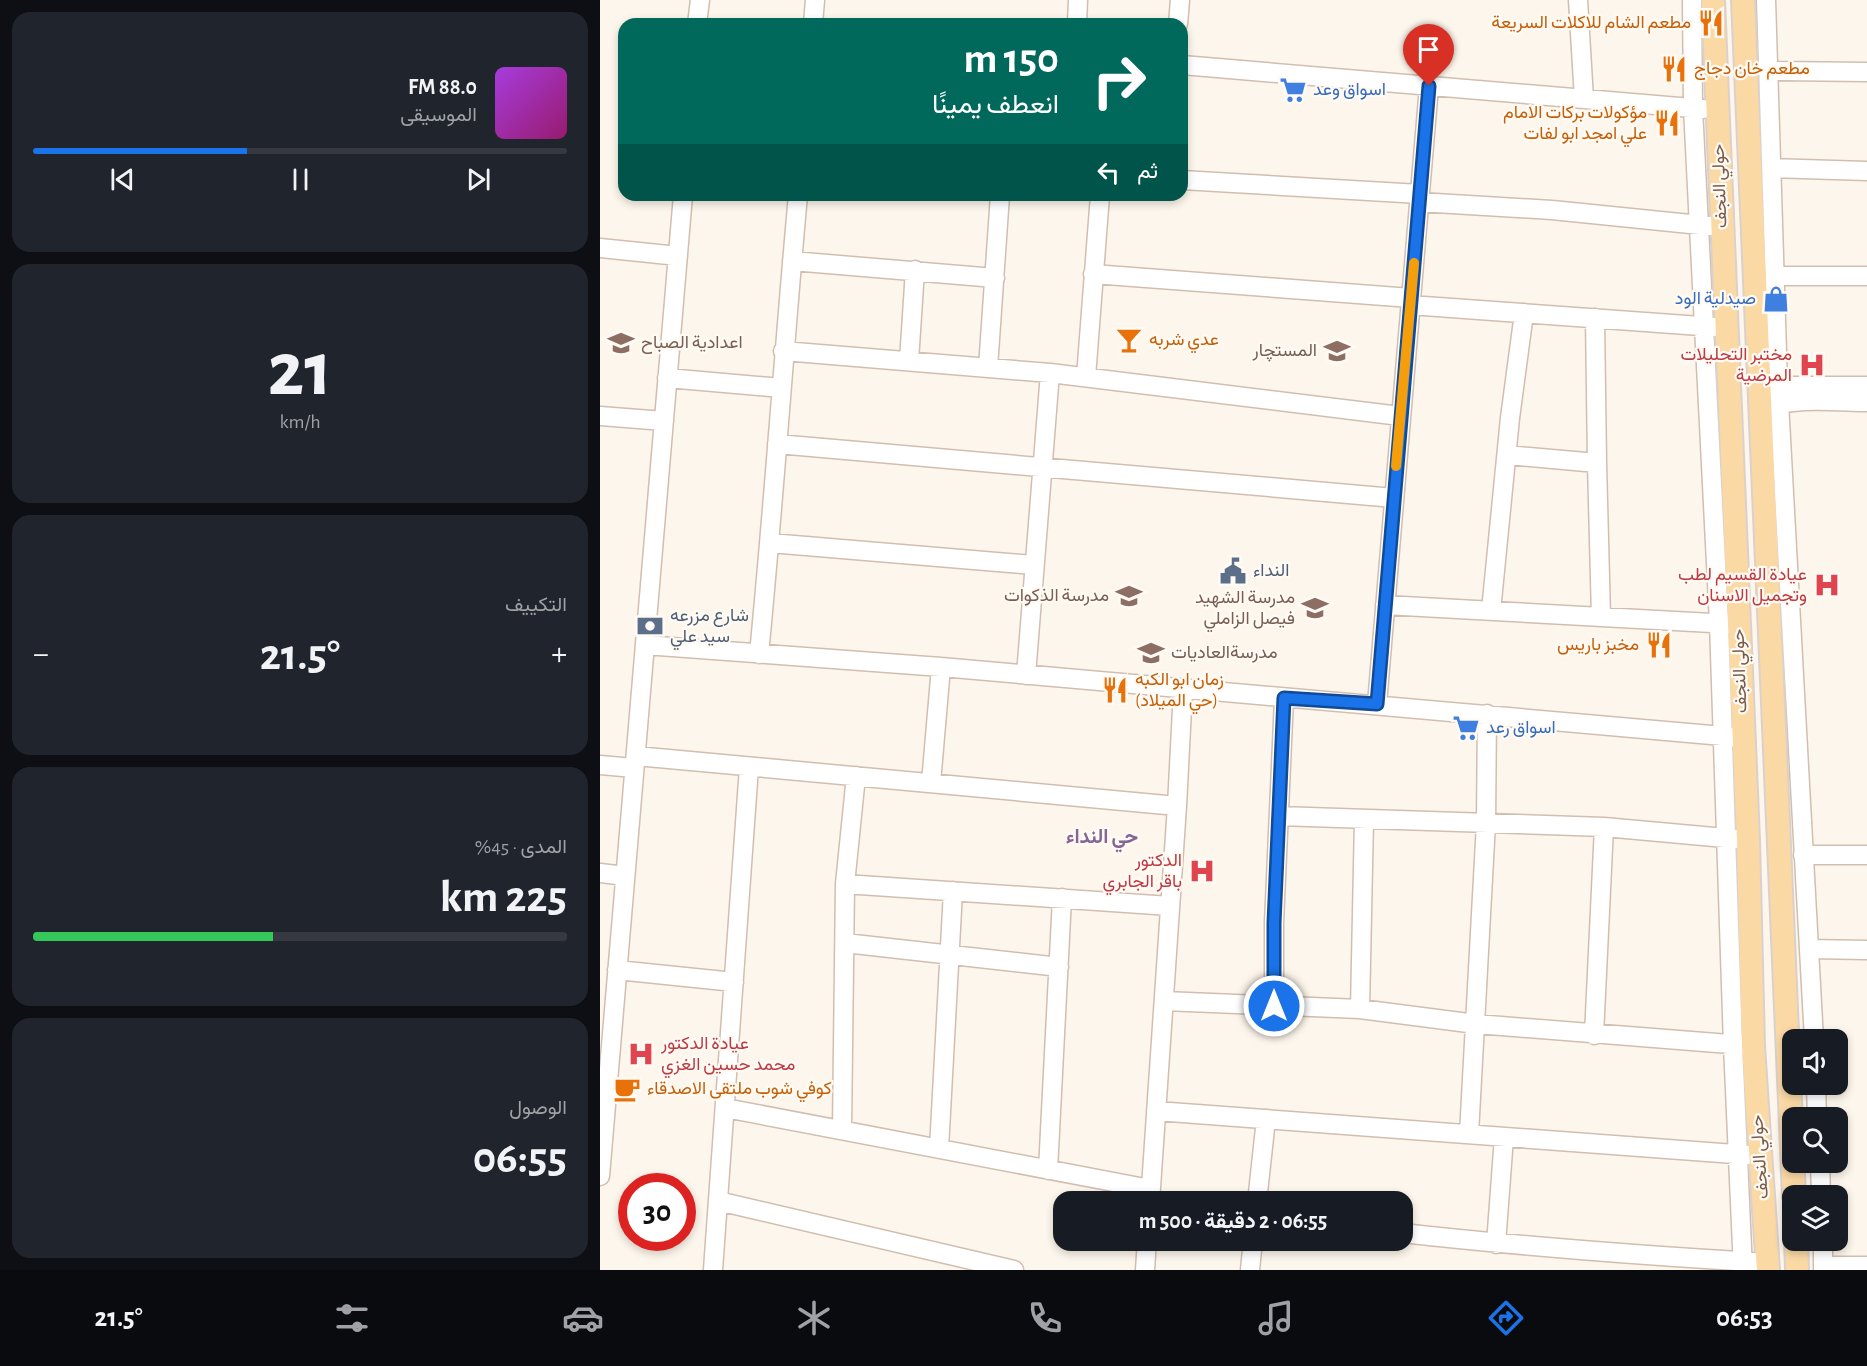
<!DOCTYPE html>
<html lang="ar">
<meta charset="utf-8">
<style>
:root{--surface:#171b24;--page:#20242c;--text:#f1f3f6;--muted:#9ea1a6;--line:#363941;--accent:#1a73e8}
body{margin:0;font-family:"Alegreya Sans",Vazirmatn,sans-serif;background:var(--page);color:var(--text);direction:rtl;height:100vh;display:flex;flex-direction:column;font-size:22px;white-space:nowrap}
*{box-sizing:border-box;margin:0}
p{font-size:20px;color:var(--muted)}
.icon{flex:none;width:33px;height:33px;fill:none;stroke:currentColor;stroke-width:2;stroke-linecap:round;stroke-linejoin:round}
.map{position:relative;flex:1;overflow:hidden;direction:ltr}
.side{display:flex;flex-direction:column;gap:12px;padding:12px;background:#0d0f14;width:600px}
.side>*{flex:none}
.top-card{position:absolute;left:18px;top:18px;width:570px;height:183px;border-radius:18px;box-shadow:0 3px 9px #0003;direction:rtl;background:#00695c;color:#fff;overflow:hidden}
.buttons{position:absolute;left:1182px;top:1029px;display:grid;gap:12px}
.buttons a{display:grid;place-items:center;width:66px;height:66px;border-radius:12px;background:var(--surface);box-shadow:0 3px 9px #0003;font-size:30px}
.speed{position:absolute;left:18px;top:1173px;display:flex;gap:12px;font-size:30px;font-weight:700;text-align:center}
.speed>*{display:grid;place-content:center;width:78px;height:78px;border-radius:50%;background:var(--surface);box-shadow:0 3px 9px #0003;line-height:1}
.speed .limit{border:9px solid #d22;background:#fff;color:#111}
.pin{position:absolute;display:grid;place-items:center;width:51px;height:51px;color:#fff;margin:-62px -26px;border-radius:50% 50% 50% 0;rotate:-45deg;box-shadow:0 0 6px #0007}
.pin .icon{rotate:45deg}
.me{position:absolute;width:66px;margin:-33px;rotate:0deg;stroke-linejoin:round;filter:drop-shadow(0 0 4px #0008)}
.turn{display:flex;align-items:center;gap:21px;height:126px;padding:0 30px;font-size:27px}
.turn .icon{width:78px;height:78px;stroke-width:2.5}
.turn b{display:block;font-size:42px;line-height:51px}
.then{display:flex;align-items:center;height:57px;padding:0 30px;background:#0003;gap:12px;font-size:22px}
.big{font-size:45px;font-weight:700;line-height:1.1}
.side .tile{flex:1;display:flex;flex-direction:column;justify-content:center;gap:9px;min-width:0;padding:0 21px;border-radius:18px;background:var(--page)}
.side .dial{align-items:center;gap:0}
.dial b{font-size:78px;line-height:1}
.song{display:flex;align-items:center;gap:18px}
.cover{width:72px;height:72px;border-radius:9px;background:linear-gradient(135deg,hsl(280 70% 55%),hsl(320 70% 35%))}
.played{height:6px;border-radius:3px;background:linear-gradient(90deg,var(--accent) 40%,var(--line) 40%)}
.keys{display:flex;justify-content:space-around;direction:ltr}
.heat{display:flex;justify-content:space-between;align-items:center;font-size:33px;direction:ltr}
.charge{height:9px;border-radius:4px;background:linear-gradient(90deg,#34c759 45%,var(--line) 0)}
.trip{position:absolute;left:453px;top:1191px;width:360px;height:60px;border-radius:18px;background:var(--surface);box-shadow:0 3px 9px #0003;font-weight:700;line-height:60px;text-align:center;direction:rtl}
.tabs{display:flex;height:96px;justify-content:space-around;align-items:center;background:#090b0e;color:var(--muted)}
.tabs .icon{width:42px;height:42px}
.tabs .current{color:var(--accent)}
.tabs b{font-size:27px;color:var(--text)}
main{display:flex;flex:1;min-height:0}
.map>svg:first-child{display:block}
</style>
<main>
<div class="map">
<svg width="1267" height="1270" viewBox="0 0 1267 1270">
<rect width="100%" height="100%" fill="#fdf6ec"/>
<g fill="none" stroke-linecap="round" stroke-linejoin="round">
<g stroke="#d1beb0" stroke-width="21">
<path id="minor" d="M978,0L984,99
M1092,0L1093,108L1119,623L1133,1045L1143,1270
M1166,0L1178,384L1214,1040
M97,24L100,0
M213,24L215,0
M477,24L478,0
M578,24L580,0
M582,65L1103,109
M1168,71L1267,72
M1172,168L1267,171
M582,180L820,194
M819,202L952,210L1110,226
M0,248L78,256
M192,261L395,278
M493,274L811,298
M1176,276H1267
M810,305L1114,327
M995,318L997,463
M183,351L450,373L800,416
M309,361L315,270
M388,368L400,195
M486,377L500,195
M67,378L181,388
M1168,379L1186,386H1267
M1169,409C1190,396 1241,402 1267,402
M0,416L64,421
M177,444L794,498
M907,455L997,463L1001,617
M170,543L433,565
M785,605L1130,624
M891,611L910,418L924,313
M45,645L341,667L1134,737
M159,654C174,501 184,348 198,195
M426,675L450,373
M777,704L829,86
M36,756L577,806
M0,765L34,768
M331,783L341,667
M679,816L1004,827L1136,839
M1203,855H1267
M0,873L25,876
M245,884L570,906
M245,943L459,967
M1209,949L1267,950
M17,970L134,982
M564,1001L760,1009L876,1024L1142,1045
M674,1006V923L684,698
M760,1009L764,819
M994,1035L1004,827
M1216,1084L1217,1118
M125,1108L550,1189
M556,1111L1148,1155
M242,1130L245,884L256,776
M869,1134L886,823L887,714
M339,1149L353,891
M1220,1162L1221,1196
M448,1170L462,898
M0,1176L83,195
M118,1201L414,1270
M550,1202L577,806L583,689
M657,1202L666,1119
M802,1233C919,1246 1036,1255 1153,1262
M1223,1240V1270
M896,1244L904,1137
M1223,1266H1267
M113,1270L149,767
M545,1270L547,1240
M650,1270L653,1240"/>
</g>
<g stroke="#dad1cd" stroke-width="26">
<path id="major" d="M1113,0L1148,840L1153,1046L1168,1270
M1143,0L1194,1196
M1196,1240L1197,1270"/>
</g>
<use href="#minor" stroke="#fff" stroke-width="18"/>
<use href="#major" stroke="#fbd9a5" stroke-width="22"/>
</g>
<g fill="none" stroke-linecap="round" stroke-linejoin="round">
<g stroke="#114b97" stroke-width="15">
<path id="route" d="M674,1006V923L684,698L777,704L829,86"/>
</g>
<use href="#route" stroke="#1a73e8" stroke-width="10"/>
<path stroke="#f59e0b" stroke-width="10" d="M796,466L814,263"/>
</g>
<defs>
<g id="restaurant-bare" transform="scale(2.07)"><path d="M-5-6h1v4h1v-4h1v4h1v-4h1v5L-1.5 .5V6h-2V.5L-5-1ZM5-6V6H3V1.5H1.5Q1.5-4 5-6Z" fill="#e8710a" stroke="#fffaf3" stroke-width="2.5" paint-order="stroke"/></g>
<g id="supermarket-bare" transform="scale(2.07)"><path d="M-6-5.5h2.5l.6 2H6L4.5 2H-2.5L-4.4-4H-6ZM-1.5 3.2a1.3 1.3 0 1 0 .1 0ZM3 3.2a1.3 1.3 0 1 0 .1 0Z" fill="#3f7fe0" stroke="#fffaf3" stroke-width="2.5" paint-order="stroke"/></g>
<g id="shop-bare" transform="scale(2.07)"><path d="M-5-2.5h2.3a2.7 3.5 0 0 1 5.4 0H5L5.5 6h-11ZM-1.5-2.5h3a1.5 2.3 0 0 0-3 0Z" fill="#3f7fe0" stroke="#fffaf3" stroke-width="2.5" paint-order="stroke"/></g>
<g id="bar-bare" transform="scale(2.07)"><path d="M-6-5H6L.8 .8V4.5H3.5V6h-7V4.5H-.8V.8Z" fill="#e8710a" stroke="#fffaf3" stroke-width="2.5" paint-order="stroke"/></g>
<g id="school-bare" transform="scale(2.07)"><path d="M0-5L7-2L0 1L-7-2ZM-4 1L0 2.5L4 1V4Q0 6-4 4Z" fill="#8d6e63" stroke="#fffaf3" stroke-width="2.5" paint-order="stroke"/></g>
<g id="hospital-bare" transform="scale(2.07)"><path d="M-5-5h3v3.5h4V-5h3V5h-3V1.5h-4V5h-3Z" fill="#e0444e" stroke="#fffaf3" stroke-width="2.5" paint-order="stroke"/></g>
<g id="civic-bare" transform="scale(2.07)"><path d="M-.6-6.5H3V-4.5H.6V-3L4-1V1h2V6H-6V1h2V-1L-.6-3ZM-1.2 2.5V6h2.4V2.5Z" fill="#5c6f8a" stroke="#fffaf3" stroke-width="2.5" paint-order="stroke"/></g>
<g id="bank-bare" transform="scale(2.07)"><path d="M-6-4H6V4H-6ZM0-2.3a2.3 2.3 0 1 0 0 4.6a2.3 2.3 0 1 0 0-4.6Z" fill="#5c6f8a" stroke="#fffaf3" stroke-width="2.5" paint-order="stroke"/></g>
<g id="cafe-bare" transform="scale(2.07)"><path d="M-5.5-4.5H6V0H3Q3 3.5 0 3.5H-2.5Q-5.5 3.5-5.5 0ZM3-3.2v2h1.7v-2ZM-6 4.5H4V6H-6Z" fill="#e8710a" stroke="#fffaf3" stroke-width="2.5" paint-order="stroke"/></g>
</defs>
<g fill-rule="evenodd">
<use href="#restaurant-bare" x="1111" y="23"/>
<use href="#restaurant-bare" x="1074" y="69"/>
<use href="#supermarket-bare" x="693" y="90"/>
<use href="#restaurant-bare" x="1067" y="123"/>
<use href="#shop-bare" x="1176" y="299"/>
<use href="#bar-bare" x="529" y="340"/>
<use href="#school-bare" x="21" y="343"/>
<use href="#school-bare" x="737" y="351"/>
<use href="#hospital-bare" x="1212" y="365"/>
<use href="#civic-bare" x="633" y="571"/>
<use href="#hospital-bare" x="1227" y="585"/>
<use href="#school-bare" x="529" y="596"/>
<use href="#school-bare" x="715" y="608"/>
<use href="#bank-bare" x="50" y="626"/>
<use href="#restaurant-bare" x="1059" y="645"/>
<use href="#school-bare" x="551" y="653"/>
<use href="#restaurant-bare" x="515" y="690"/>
<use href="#supermarket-bare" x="866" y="728"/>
<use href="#hospital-bare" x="602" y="871"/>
<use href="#hospital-bare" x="41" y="1054"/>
<use href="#cafe-bare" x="27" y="1089"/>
</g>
<g text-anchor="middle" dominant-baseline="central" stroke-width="4.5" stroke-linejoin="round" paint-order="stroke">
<g font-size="18" fill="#c56008" stroke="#fffaf3" text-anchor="start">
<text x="1091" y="23" text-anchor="end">مطعم الشام للاكلات السريعة</text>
<text x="1094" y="69">مطعم خان دجاج</text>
<text x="1047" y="113" text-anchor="end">مؤكولات بركات الامام<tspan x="1047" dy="21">علي امجد ابو لفات</tspan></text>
<text x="549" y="340">عدي شربه</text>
<text x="1039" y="645" text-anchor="end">مخبز باريس</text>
<text x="535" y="680">زمان ابو الكبه<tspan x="535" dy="21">(حي الميلاد)</tspan></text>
<text x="47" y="1089">كوفي شوب ملتقى الاصدقاء</text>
</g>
<g font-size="18" fill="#366cbe" stroke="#fffaf3" text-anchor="start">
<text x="713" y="90">اسواق وعد</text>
<text x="1156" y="299" text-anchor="end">صيدلية الود</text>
<text x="886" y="728">اسواق رعد</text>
</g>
<g font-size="18" fill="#7a5c4d" stroke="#fffaf3">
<text transform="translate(1120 186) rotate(-92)">حولي النجف</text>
<text transform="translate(1140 671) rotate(-92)">حولي النجف</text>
<text transform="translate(1160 1157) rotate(-94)">حولي النجف</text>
</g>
<g font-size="18" fill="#785e54" stroke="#fffaf3" text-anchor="end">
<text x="41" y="343" text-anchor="start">اعدادية الصباح</text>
<text x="717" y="351">المستچار</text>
<text x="509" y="596">مدرسة الذكوات</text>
<text x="695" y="598">مدرسة الشهيد<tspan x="695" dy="21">فيصل الزاملي</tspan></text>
<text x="571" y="653" text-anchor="start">مدرسةالعاديات</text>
</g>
<g font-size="18" fill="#be3a42" stroke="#fffaf3" text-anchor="end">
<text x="1192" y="355">مختبر التحليلات<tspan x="1192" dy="21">المرضية</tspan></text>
<text x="1207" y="575">عيادة القسيم لطب<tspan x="1207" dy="21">وتجميل الاسنان</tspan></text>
<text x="582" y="861">الدكتور<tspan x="582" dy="21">باقر الجابري</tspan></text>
<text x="61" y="1044" text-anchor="start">عيادة الدكتور<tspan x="61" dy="21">محمد حسين الغزي</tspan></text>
</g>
<g font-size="18" fill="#4e5e75" stroke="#fffaf3" text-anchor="start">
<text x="653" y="571">النداء</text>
<text x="70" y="616">شارع مزرعه<tspan x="70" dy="21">سيد علي</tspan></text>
</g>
<g font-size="20" font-weight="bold" fill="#846695" stroke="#fffaf3">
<text x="502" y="837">حي النداء</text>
</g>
</g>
</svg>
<div class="buttons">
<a><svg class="icon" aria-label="sound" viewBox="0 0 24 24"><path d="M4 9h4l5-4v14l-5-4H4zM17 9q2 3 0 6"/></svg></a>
<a><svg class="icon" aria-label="search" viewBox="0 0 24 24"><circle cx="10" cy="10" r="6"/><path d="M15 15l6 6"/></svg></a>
<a><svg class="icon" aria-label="layers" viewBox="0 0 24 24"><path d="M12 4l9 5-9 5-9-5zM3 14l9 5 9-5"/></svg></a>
</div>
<div class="speed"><div class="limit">30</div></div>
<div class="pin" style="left:829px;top:86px;background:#d93025"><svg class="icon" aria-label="arrive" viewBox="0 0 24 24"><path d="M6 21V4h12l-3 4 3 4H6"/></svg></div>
<svg class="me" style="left:674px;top:1006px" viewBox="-20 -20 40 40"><circle r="17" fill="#1a73e8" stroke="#fff" stroke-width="3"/><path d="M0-11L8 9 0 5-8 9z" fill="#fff"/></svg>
<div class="trip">06:55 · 2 دقيقة · 500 m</div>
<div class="top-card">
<div class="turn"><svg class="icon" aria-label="right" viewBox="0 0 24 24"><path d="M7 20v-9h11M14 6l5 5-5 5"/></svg><div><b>150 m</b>انعطف يمينًا</div></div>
<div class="then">ثم<svg class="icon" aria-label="left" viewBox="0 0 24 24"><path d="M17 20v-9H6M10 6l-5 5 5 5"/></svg></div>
</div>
</div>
<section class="side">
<div class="tile">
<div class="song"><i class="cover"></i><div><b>88.0 FM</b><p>الموسيقى</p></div></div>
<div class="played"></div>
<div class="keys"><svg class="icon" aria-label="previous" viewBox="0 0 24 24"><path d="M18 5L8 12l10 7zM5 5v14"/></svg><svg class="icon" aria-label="pause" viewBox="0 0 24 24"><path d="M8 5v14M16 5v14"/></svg><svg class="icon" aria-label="next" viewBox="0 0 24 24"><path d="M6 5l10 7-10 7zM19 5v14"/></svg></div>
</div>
<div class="tile dial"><b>21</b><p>km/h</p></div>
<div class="tile"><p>التكييف</p>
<div class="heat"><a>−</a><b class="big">21.5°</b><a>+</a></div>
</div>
<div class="tile"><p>المدى · 45%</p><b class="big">225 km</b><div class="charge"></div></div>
<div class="tile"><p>الوصول</p><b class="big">06:55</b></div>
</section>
</main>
<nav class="tabs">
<b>06:53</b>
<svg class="icon current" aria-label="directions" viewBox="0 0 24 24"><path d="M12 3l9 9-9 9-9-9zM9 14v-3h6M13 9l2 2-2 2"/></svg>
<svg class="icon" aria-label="music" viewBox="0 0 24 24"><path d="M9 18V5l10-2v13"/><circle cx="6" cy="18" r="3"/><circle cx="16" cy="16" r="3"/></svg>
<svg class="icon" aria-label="phone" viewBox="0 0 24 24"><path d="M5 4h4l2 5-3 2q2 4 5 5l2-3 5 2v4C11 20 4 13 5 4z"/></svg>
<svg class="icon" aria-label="climate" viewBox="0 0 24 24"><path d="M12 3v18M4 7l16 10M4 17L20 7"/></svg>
<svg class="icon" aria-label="car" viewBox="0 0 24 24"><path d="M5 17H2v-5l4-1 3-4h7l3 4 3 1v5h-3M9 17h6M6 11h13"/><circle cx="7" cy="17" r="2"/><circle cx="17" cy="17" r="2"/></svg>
<svg class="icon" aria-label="filters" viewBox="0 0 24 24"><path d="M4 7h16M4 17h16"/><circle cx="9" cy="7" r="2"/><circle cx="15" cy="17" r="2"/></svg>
<b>21.5°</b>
</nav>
